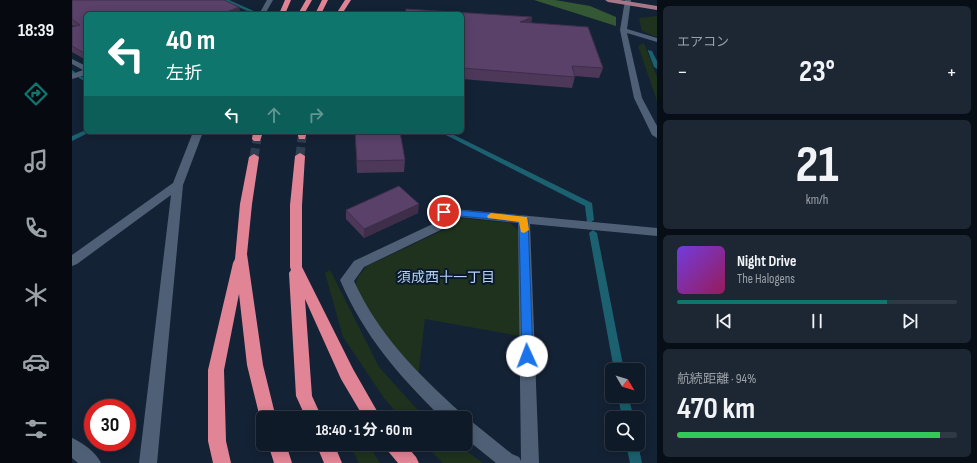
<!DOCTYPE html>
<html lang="ja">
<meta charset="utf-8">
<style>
:root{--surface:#0f1a28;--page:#1d2734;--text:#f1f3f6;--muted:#9ba1a8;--line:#2f3845;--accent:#0f766e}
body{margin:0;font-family:"Sofia Sans Condensed","Noto Sans JP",sans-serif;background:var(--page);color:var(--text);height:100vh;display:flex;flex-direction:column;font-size:15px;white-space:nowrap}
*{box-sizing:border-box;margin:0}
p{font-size:13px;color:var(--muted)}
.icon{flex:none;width:22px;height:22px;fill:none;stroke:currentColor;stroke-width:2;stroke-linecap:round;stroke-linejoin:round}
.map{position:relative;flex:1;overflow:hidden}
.panel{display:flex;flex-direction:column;gap:6px;padding:6px;background:#080e16;width:320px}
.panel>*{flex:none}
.top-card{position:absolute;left:12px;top:12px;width:380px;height:122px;border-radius:6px;box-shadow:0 2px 10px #0003,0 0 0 1px var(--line);background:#0f766e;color:#fff;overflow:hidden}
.needle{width:26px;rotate:128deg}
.tools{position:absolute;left:533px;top:363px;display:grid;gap:8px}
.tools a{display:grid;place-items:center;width:40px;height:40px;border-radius:6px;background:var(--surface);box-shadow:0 2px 10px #0003,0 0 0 1px var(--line);font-size:20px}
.speed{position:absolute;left:12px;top:399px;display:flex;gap:8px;font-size:20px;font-weight:700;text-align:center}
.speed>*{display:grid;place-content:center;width:52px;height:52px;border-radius:50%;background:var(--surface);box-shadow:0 2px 10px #0003,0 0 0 1px var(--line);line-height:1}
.speed .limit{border:6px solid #d22;background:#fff;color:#111}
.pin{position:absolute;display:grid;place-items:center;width:34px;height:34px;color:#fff;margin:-17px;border:2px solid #fff;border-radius:50%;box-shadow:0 1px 4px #0007}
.me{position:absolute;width:44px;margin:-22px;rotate:358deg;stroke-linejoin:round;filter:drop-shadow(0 0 3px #0008)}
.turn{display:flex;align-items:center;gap:14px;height:84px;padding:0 16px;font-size:18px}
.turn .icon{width:52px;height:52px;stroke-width:2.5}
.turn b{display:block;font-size:28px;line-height:34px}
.lanes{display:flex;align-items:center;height:38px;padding:0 16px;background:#0003;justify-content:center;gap:20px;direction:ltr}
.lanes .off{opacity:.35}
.big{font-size:30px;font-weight:700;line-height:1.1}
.panel .widget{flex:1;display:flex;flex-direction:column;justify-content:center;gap:6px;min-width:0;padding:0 14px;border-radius:6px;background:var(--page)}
.panel .dial{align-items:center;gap:0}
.dial b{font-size:52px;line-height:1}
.song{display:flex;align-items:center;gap:12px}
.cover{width:48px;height:48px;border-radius:6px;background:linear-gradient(135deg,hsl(260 70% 55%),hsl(330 70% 35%))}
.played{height:4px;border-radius:2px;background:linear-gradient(90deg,var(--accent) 75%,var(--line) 75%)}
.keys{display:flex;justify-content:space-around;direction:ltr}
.heat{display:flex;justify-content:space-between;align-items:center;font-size:22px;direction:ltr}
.charge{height:6px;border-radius:3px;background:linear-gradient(90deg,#34c759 94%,var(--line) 0)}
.trip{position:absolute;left:184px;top:411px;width:216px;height:40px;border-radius:6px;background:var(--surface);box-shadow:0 2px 10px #0003,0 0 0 1px var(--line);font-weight:700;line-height:40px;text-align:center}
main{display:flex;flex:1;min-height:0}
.tab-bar{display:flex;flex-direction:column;width:72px;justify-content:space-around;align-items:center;background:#060a10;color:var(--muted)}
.tab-bar .icon{width:28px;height:28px}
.tab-bar .active{color:var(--accent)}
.tab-bar b{font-size:18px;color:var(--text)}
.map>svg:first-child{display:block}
</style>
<main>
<nav class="tab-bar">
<b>18:39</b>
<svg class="icon active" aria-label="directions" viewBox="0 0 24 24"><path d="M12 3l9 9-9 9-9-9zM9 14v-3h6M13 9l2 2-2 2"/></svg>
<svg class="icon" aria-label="music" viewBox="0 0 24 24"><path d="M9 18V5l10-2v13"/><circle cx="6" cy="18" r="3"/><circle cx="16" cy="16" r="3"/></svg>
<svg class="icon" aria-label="phone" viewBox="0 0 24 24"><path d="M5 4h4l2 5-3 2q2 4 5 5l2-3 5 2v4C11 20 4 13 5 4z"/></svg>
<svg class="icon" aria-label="climate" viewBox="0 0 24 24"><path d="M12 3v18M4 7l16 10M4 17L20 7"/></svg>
<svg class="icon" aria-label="car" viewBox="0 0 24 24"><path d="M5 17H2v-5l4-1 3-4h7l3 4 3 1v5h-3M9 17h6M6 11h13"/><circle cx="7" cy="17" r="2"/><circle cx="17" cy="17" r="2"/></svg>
<svg class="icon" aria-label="filters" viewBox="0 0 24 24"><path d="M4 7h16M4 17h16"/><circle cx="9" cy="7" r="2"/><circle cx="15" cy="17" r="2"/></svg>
</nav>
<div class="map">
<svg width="585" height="463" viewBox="0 0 585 463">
<rect width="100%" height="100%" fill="#142235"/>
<path fill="#1e321e" d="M585,16V37L570,31L567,18Z
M572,43L585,77V101L566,46Z
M387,218L438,223L446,230L448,336L353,319L346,377C332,360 285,304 284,285C284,277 290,272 295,266L380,226Z
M258,270L307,367L353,418H329L312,398L271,337L253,273Z
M277,444H296L308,463H287Z
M352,444H385L411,463H371Z"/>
<path fill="#355834" d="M462,0H483L518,6L544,17V26Z"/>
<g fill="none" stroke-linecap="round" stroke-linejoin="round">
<path fill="#1b6170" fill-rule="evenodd" d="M151,0H157L184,12L180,13Z
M576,50L580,51L585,61V69L582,67L576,51Z
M0,70L3,72V74H0Z
M7,76L14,78V82L7,78Z
M14,130V132H17L16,133L0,141V136Z
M368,132H376L520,203L522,220L518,223L515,222L513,206Z
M521,230L525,233L552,370H542L517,233Z
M546,396H556L562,418H550Z
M554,444H566L570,463H558Z"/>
<path stroke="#303e50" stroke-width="9" stroke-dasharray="9 4.5" stroke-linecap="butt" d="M228,156L230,137
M182,157L185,139"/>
<path fill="#4f6076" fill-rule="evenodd" d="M195,0H201L193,14H187Z
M553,0H559L555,29L585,38V42L555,33L570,98L585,126V138L580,135L562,98L548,30Z
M0,59L14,66V75L0,79V74L11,70L0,64Z
M121,132H131L111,185L85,463H67L99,195L5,264L0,266V255L101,183Z
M372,208L585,228V236L458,224L467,463H424L393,438V419L399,421L440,454L447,457L449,461L446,223L378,216L379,223L377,226L292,267L282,281C306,334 345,373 388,412L390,418H370C327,376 292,336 268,280L282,261L367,221L366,212L368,209Z
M0,438C11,443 24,452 29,463H6L0,458Z"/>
<path fill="#a77689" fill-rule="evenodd" d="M533,0H548L585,6V10L536,2Z"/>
<path fill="#e18495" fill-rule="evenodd" d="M213,0H219L213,14H207Z
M234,0H240L232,14H226Z
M250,0H256L249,14H243Z
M273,0H279L270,14H264Z
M181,132H191L188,141H182L180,139Z
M225,132H235L233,139H227Z
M228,153L233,156L230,205V267L281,369L309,418H292L269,379L233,299L240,396L250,418H234L224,396L217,273L219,270L218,267V205L223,156Z
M182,154L187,157L180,204L175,254L191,365L204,418H191V424L188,418L175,365L167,294L152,370L154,441L159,463H141L136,441V370L161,263L163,259L168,204L177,157Z
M196,444H214L220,463H202Z
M244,444H262L270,463H252Z
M312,444H333L344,457L347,463H326L315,450Z"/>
</g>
<path fill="#4d385a" d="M0,0L14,14V60L0,52V27L2,26L0,25Z
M390,14L460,17L459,23L531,68L527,78L503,76L500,88L390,79Z
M283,132H328L333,160L332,172L285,173Z
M274,210L346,213L292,238L274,219Z"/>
<path fill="#3e2e4a" d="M167,7L169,14H150Z
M460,17L458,27L448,22Z
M347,204L346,213L292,238V229Z"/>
<path fill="#594169" stroke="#3e2e4a" d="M0,0H152L167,7L150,14H14V54L0,46V27L8,25L0,19Z
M334,9L460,17L448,22L516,27L531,68L500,66L503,77L390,68V14H333Z
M283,132H328L333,160L285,161Z
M327,186L347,204L292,229L274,210Z"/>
<path fill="#1a73e8" stroke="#114b97" d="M372,209L452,216L456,219L461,356L459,360L455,361L451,360L450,356L447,222L369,214L368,212L369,210Z"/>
<path fill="#f59e0b" d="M419,213L455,217L457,230L452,233L449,232L447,222L416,218L415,216Z"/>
<g text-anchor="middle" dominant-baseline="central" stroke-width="4" stroke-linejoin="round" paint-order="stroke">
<g font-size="14" fill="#b4d2f6" stroke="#0b192b">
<text x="374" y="277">須成西十一丁目</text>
</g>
</g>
</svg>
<div class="tools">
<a><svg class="needle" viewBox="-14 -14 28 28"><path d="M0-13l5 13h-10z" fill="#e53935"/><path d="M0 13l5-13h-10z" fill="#9ba1a8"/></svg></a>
<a><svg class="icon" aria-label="search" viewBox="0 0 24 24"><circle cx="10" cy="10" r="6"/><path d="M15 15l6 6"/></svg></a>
</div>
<div class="speed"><div class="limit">30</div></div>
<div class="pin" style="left:372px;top:212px;background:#d93025"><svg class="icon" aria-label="arrive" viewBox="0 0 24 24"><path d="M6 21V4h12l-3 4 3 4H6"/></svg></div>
<svg class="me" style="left:455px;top:356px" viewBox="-20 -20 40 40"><circle r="19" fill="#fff"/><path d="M0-13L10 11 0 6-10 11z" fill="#1a73e8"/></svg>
<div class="trip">18:40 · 1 分 · 60 m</div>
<div class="top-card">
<div class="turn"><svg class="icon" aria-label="left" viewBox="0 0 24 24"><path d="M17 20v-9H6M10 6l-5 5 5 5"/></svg><div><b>40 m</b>左折</div></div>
<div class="lanes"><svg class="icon" aria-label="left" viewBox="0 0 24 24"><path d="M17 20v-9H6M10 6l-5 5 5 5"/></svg><svg class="icon off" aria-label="ahead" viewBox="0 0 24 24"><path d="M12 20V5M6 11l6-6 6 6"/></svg><svg class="icon off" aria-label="right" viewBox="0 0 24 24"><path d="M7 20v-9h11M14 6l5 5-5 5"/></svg></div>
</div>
</div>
<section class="panel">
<div class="widget"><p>エアコン</p>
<div class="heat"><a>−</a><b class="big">23°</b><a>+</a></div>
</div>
<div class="widget dial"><b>21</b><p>km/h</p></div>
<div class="widget">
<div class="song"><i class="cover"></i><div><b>Night Drive</b><p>The Halogens</p></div></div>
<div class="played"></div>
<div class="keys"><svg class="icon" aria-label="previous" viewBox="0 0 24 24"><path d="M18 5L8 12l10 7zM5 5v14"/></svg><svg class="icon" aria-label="pause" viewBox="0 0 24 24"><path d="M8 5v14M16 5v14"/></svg><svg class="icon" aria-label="next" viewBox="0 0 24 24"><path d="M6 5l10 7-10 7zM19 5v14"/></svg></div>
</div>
<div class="widget"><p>航続距離 · 94%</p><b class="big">470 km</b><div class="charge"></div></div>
</section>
</main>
